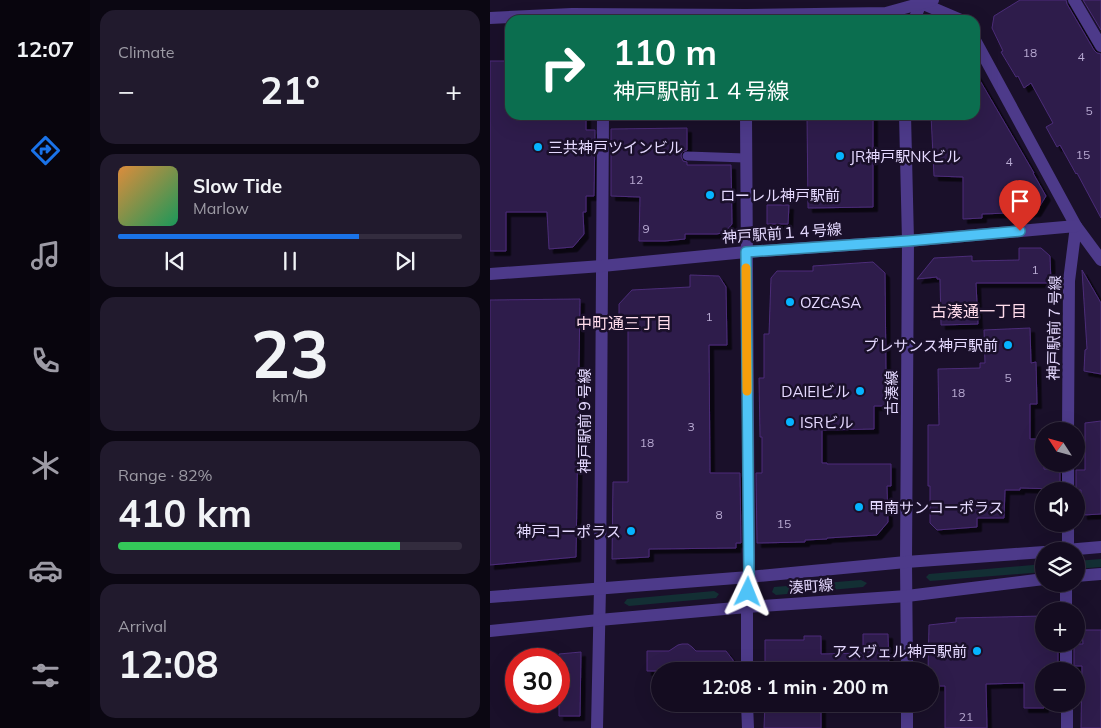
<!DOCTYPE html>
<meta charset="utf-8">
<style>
:root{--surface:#140c20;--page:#211a2d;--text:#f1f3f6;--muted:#9d9ba5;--line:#332c3e;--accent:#1a73e8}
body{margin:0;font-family:Mulish,"Noto Sans JP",sans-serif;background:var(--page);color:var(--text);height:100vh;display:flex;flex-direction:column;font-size:19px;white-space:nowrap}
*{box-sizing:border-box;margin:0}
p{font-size:16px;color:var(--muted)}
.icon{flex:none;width:28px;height:28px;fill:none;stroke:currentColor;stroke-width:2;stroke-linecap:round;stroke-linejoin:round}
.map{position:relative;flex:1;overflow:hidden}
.side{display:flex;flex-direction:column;gap:10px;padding:10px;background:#0b0712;width:400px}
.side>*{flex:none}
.hud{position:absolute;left:15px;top:15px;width:475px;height:105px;border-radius:15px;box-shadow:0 5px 20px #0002,0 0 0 1px var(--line);background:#0b6e4f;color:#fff;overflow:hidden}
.needle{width:32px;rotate:306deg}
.controls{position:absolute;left:545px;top:422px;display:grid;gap:10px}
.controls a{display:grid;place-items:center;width:50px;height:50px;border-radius:50%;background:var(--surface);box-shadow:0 5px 20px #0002,0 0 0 1px var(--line);font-size:25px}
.speed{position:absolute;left:15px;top:648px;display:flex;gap:10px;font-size:25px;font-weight:700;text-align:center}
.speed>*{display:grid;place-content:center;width:65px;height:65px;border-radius:50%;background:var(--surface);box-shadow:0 5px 20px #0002,0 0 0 1px var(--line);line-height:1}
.speed .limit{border:8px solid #d22;background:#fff;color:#111}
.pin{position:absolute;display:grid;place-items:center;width:42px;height:42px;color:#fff;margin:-51px -21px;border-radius:50% 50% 50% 0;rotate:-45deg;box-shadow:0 0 5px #0007}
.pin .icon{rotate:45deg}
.me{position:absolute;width:55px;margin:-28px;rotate:2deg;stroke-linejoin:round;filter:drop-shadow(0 0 4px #0008)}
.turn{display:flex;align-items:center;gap:18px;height:105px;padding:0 25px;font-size:22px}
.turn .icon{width:65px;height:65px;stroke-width:2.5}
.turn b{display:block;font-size:35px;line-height:42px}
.big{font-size:38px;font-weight:700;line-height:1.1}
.side .tile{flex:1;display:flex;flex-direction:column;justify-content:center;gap:8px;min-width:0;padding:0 18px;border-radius:15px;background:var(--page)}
.side .dial{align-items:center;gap:0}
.dial b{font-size:65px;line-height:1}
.song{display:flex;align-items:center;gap:15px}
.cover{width:60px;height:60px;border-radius:8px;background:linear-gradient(135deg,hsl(30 70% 55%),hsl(150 70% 35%))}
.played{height:5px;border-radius:2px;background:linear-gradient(90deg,var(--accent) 70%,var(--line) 70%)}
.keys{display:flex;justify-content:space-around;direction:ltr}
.heat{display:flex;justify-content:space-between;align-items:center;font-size:28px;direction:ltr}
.charge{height:8px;border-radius:4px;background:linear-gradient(90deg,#34c759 82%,var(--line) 0)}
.trip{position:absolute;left:161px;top:662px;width:288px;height:50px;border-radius:25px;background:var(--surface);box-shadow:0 5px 20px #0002,0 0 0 1px var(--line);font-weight:700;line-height:50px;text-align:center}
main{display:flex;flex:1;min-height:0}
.tabs{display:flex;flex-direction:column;width:90px;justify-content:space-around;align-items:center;background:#08050d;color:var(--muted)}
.tabs .icon{width:35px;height:35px}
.tabs .active{color:var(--accent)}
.tabs b{font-size:22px;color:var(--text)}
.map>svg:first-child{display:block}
</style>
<main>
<nav class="tabs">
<b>12:07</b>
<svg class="icon active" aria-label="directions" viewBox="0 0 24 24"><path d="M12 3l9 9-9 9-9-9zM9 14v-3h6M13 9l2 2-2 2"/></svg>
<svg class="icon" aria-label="music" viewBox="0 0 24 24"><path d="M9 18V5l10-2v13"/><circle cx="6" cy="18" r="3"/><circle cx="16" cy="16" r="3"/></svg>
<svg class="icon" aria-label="phone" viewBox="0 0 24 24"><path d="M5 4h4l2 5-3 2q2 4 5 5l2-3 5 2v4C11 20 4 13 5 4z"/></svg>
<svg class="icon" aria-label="climate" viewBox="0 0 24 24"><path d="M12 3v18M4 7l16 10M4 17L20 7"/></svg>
<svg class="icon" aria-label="car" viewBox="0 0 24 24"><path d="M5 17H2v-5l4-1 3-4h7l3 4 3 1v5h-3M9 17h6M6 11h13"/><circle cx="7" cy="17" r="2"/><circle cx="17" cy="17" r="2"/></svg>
<svg class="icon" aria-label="filters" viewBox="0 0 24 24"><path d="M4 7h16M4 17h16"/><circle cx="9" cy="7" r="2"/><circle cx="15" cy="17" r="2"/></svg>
</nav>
<section class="side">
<div class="tile"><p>Climate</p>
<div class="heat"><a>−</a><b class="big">21°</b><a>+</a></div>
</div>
<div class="tile">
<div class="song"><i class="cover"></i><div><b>Slow Tide</b><p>Marlow</p></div></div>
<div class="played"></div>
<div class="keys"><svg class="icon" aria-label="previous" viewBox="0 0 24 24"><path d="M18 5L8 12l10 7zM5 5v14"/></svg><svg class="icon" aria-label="pause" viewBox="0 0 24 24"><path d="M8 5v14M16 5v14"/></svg><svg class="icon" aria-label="next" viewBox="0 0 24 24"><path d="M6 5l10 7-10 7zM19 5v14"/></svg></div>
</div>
<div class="tile dial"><b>23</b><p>km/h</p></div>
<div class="tile"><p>Range · 82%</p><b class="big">410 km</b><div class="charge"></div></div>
<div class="tile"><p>Arrival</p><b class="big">12:08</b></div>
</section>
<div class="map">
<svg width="611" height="728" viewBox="0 0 611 728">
<defs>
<filter id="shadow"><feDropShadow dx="4.5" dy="4.5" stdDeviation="0" flood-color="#0009"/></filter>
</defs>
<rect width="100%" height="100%" fill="#1a102a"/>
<path fill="#132f34" d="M611,559V567L586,569V561Z
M554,564V572L440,581L436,577L439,574Z
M371,580L377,583L373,587L286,595L282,592L284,587Z
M224,591L229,594L226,598L139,606L134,603L137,599Z"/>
<path fill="#2f1b4c" stroke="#4b2d78" filter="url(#shadow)" d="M530,0H576L577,4L604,50L607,53L611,54V218L587,173L586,174L570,145L567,147L556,127L563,123L541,83L534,88L528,76L526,77L511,52L513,51L502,28L504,16Z
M593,0H611V30Z
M0,61H20V115H96V130H105L104,196H96V212H93L94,234L83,247L59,249L57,212H16V251H0Z
M485,72L544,173H543L556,196L546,212L492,214V218L473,219V177L444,176L441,115H485Z
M317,115H383V207L318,208Z
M197,128V150L192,152L191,156L193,161L197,162V165H241L242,224L235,232L227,234H195V239L175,241H149L150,197L121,196V129Z
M277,205H299L298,224H277Z
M529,248H551L560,256L561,283H486L488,324L451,325L450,279H447V277L427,279L444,258L482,256V261L529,260Z
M383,262L395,273L396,376H400V406H384V429L332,430V463H337V464H401V486H397L398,522L387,535L337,538V539L315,540V542L267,543L266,473H272V437H270L269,378H274V334H279L281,278L287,271H323V266Z
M592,270L611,303V374L594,371L595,350L597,349Z
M200,275L229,276L236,287L237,345H219L220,473H250L251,543H246V548L159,549V557L122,559L123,482H138V330L129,322V304L142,290L200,287Z
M90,299L86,557L0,565V300Z
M540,328L541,363L546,362L547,404H540V439H554V469L570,470V489L530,488V490H515L514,518H487V527L447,530L440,523V486H438V425H449L448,369L490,368V363H495L494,330Z
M611,421V514L593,515L591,490H586V470H595V423Z
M554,616V644H568V667H554V708H534V683L496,684L497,728H455V686H440V671H438L439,625L466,622V618Z
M592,630H611V728H591L592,666H584V644H593Z
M373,634H398L399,671H275V640H314V636H331V654L373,653Z
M192,644H198L202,647L206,651H236L243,660L245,671H157V651H179L188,645Z
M91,652L90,716H69V654Z
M275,704H331V728H274Z"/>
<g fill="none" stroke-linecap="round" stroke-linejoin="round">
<path stroke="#4d3a8a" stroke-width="9" d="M197,156L255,158"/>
<path stroke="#4d3a8a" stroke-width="12" d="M584,0L611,46
M424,20L431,3L471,20
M485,40L586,226L611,260
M256,115L259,577L257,607V671
M415,115L418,241L416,562L417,671
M578,431L579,281L586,226
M578,491V464
M578,550V524
M257,704L258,728
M417,704V728
M107,728L110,588L113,115"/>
<path stroke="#4d3a8a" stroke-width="12" d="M0,18L82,14L256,15L396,13L443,0
M0,274L112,266L256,252L418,241L586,226
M564,551L611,547
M586,576L611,574
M576,584V611
M0,597L259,577L416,562L554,552
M0,631L109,620L257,607L417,596L554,579
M576,644V671
M577,704V728"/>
</g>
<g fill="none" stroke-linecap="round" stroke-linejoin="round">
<g stroke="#337fa1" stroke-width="12">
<path id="route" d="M258,592L259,577L256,252L418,241L530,231"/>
</g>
<use href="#route" stroke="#4fc3f7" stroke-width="9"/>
<path stroke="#f59e0b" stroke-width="9" d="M256,268L257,391"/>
</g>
<g fill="#05b4ff" stroke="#1a102a" stroke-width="2">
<circle cx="48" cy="147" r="5"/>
<circle cx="350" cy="156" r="5"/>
<circle cx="220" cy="195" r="5"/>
<circle cx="300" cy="302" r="5"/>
<circle cx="518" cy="345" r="5"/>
<circle cx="370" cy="391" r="5"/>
<circle cx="300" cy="422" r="5"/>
<circle cx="369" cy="507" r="5"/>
<circle cx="141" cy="531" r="5"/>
<circle cx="487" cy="651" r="5"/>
</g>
<g text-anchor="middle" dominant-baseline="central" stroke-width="5" stroke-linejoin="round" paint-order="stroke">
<g font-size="12" fill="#b8aad2">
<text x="540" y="52">18</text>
<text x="591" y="56">4</text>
<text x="599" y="110">5</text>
<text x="593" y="154">15</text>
<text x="519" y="161">4</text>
<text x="146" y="179">12</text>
<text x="156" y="228">9</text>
<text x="545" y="269">1</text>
<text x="219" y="316">1</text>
<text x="518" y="377">5</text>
<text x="468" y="392">18</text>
<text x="201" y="426">3</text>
<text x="157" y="442">18</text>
<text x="229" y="514">8</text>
<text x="294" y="523">15</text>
<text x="476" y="716">21</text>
</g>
<g font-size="15" fill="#e5d9ff" stroke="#1a102a" text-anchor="start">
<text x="58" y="147">三共神戸ツインビル</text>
<text x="360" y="156">JR神戸駅NKビル</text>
<text x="230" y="195">ローレル神戸駅前</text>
<text x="310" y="302">OZCASA</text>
<text x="508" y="345" text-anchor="end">プレサンス神戸駅前</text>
<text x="360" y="391" text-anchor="end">DAIEIビル</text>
<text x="310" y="422">ISRビル</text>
<text x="379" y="507">甲南サンコーポラス</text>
<text x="131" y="531" text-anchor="end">神戸コーポラス</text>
<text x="477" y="651" text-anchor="end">アスヴェル神戸駅前</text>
</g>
<g font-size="15" fill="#e5d9ff" stroke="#1a102a">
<text transform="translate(292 233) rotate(-4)">神戸駅前１４号線</text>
<text transform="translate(564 328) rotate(-89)">神戸駅前７号線</text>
<text transform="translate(401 393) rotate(-90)">古湊線</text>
<text transform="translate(94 421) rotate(-90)">神戸駅前９号線</text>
<text transform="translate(321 586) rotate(-4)">湊町線</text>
</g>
<g font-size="16" fill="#ffdbeb" stroke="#1a102a">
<text x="489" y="311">古湊通一丁目</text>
<text x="134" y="323">中町通三丁目</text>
</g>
</g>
</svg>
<div class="controls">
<a><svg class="needle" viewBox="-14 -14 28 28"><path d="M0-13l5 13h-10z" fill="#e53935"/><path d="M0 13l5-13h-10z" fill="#9d9ba5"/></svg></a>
<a><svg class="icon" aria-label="sound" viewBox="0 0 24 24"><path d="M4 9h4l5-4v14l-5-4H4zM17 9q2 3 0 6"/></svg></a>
<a><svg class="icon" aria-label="layers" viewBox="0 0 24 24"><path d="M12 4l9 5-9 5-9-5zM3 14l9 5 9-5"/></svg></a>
<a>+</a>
<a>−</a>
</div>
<div class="speed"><div class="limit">30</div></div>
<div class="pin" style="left:530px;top:231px;background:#d93025"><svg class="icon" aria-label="arrive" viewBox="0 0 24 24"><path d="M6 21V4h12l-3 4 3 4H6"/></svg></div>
<svg class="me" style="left:258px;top:592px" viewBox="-20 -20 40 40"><path d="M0-17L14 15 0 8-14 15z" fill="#4fc3f7" stroke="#fff" stroke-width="4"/></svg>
<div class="trip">12:08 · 1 min · 200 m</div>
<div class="hud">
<div class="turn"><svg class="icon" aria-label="right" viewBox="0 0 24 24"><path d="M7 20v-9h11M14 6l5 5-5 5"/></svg><div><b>110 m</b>神戸駅前１４号線</div></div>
</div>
</div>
</main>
